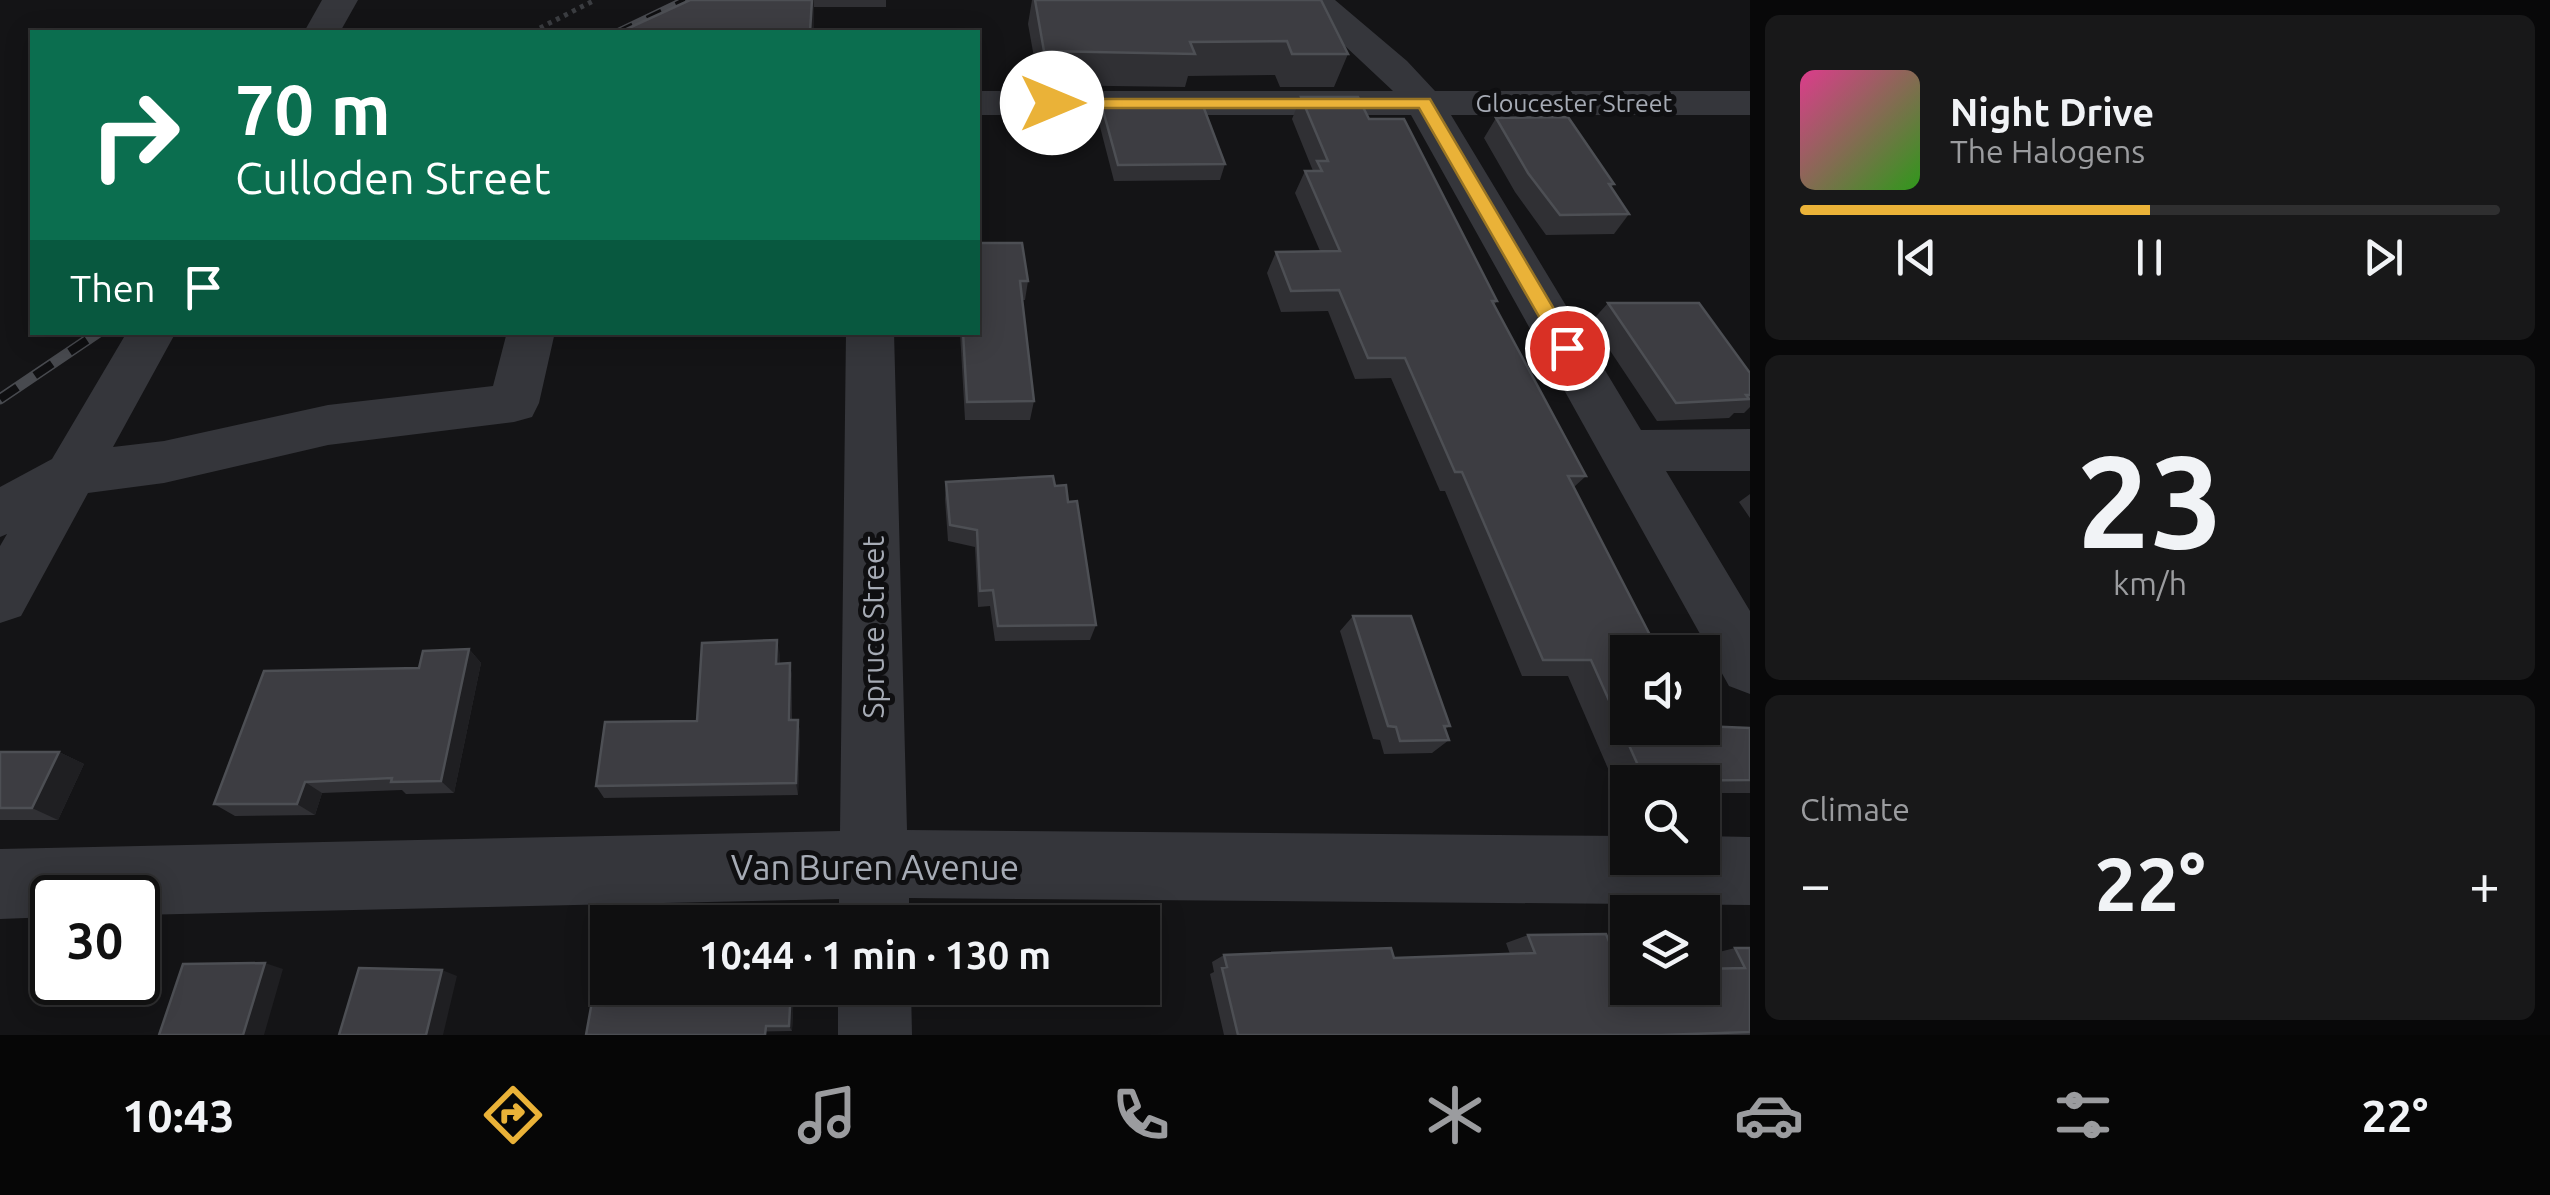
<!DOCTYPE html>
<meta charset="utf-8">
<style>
:root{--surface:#0f0f10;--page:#181819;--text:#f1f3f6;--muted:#9b9c9f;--line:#2f2f30;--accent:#eab238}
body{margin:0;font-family:Ubuntu,sans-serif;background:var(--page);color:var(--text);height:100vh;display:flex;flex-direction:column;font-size:38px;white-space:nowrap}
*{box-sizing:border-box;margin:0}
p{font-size:32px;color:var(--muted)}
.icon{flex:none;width:55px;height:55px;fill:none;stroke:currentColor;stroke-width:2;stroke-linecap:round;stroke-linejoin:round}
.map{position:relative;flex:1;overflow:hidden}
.details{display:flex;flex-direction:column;gap:15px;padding:15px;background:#080809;width:800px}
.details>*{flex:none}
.top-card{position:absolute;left:30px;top:30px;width:950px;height:305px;border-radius:0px;box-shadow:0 5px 25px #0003,0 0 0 2px var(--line);background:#0b6e4f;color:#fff;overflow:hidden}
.fabs{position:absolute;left:1610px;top:635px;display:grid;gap:20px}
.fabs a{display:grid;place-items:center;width:110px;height:110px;border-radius:0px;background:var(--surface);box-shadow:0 5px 25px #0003,0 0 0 2px var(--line);font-size:50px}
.speed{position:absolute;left:30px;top:875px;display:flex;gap:20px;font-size:50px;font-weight:700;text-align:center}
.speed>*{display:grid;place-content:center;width:130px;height:130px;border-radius:50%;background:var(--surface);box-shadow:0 5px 25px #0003,0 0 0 2px var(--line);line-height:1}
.speed .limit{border:5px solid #111;border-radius:15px;background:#fff;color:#111}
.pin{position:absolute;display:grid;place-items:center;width:85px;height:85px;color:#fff;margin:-42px;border:5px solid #fff;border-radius:50%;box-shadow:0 2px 10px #0007}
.me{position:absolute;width:110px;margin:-55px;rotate:90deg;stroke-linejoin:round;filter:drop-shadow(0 0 8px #0008)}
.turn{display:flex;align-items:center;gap:35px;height:210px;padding:0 40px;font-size:45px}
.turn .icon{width:130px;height:130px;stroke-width:2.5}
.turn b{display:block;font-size:70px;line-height:85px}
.then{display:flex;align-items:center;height:95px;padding:0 40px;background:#0003;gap:20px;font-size:38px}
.big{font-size:75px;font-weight:600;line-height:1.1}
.details .card{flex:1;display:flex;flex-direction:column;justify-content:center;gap:15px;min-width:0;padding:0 35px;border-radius:15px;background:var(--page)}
.details .dial{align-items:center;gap:0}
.dial b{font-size:130px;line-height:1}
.song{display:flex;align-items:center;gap:30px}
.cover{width:120px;height:120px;border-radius:15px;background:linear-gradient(135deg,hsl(330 70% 55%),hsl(110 70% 35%))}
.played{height:10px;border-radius:5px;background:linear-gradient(90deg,var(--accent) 50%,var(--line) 50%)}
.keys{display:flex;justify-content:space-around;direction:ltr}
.heat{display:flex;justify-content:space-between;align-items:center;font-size:55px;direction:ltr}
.trip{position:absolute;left:590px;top:905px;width:570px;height:100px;border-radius:0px;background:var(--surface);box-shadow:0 5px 25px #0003,0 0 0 2px var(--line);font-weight:600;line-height:100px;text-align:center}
.menu{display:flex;height:160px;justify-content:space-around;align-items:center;background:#060606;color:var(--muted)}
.menu .icon{width:70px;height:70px}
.menu .selected{color:var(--accent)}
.menu b{font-size:45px;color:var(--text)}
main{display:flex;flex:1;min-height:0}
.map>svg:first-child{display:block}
</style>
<main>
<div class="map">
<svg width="1750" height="1035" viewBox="0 0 1750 1035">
<rect width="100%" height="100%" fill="#141416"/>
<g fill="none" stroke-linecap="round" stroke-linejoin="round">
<path stroke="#3b3d41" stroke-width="5" stroke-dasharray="4 5" stroke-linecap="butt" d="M532,32L595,0"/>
<path fill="#35363b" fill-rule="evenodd" d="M322,0H358L340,32H304Z
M1296,0H1335L1407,61L1435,91H1750V115H1451L1641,430L1750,429V471H1666L1750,611V694L1729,686L1411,115H978V91H1393Z
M127,332H176L113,447L164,441L328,405L493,386L507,332H555L539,403L532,417L514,422L328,445L164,483L88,493L21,616L0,623V546L7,534L0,537V487L52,459Z
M846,332H894L907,830L1628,836V858H1702V836L1750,837V905L909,898V922H839V899L138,915V898H52V917L0,919V849L840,831Z
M838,988H911L912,1035H838Z"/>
<g stroke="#484a4f" stroke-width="8">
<path id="rail-far1" d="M618,32L685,0"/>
</g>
<g stroke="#484a4f" stroke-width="11">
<path id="rail" d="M0,399L99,332"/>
</g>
<use href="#rail-far1" stroke="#0f0f11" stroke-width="5" stroke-dasharray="16" stroke-linecap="butt"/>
<use href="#rail" stroke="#0f0f11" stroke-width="8" stroke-dasharray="21" stroke-linecap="butt"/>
</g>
<path fill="#303034" d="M690,0H886V7H814V32H620Z
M1032,0H1321L1348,54L1334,87H1280L1275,75L1188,76L1185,87L1039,85L1028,24Z
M1301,97L1369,119L1497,301L1494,305L1586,476L1574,487L1652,639L1642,646L1628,728H1750V793H1702V782H1628V794H1619L1568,676H1522L1445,491H1440L1391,378L1355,379L1328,311L1281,312L1267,273L1276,252L1320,251L1295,193L1305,171H1313L1292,119Z
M1101,103L1225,164L1220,180L1114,181L1098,119Z
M1496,118L1614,184L1611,187L1629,214L1614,234L1546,235L1515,192L1484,138Z
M978,243L1028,281L1025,300H1022L1034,401L1030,420H965L960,332H978Z
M1608,303L1750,373V407L1744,413H1734L1729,418L1657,421L1591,322Z
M946,482L1055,486L1068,502L1096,625L1090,640L995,641L990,606L978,607L975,547L948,541L945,499Z
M1750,494V518L1739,502Z
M1353,616L1450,726L1445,729L1449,740L1432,753L1384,754L1380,740L1373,739L1340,631Z
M777,640L780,664L790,663L792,678V720H798L800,733L798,795L604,798L596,786L697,721Z
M469,649L481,663L454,793L406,794L402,790L322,793L315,815L235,816L214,804L419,668Z
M0,752H59L84,764L58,820H0Z
M1528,935L1628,988L1713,969L1707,955L1735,948H1750V1035H1224L1210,974L1214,972L1212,962L1224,955L1394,958L1510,954L1506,943Z
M794,988L792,1031L586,1035Z"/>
<path fill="#1f1f22" d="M812,0H814V32H810Z
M777,640L780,655L779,678L776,664Z
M469,649L481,663L454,793L441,781Z
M790,663L792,678L791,733L789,720Z
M798,720L800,733L798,795L796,783Z
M59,752L84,764L58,820L32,808Z
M305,782L322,793L315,815L297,804Z
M265,963L283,969L264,1035H243Z
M442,970L457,976L443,1035H426Z
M791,988H794L792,1031L789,1026Z"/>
<path fill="#3d3d42" stroke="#4d4f54" stroke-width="2.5" d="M690,0H812L810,32H620Z
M1035,0H1321L1348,54H1292L1287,41L1190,42L1195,54L1044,51Z
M1301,97H1358L1369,119H1404L1497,301H1492L1586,476H1568L1652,639H1639L1646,652H1628V728L1702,726L1750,728V780L1645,781L1591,660H1543L1462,472H1455L1405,358H1368L1339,290L1291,291L1276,252L1340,251L1305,171H1322L1317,161H1328Z
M1101,103H1202L1225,164L1118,165Z
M1568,117L1614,184H1609L1629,214L1560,215L1528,173L1496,118Z
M978,243H1022L1028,281H1020L1034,401L967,402L963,332H978Z
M1608,303H1699L1750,373V395H1746L1749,399L1676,403Z
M1053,476L1055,486L1066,485L1068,502L1077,501L1096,625L998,626L993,590L980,591L977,530L950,525L946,482Z
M1353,616H1411L1450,726H1444L1449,740L1400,741L1396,727L1388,726Z
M777,640L776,664L790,663L789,720H798L796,783L596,786L605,722L697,721L702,643Z
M469,649L441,781L391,782L392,778L305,782L297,804H214L264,671L419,668L423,651Z
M0,752H59L32,808H0Z
M1606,934L1616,958H1628V988H1702V969L1745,968L1735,948H1750V1032L1661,1035H1238L1222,968L1227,967L1224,955L1391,948L1394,958L1535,953L1528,935Z
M265,963L243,1035H159L183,964Z
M359,968L442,970L426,1035H339Z
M598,968H608V988H791L789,1026H766L765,1035H586Z"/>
<path fill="#eab238" stroke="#987424" stroke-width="2.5" d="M1046,99H1430L1577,348L1567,355L1560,353L1419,108H1052L1044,103Z"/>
<g text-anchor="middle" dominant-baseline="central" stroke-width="10" stroke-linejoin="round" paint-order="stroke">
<g font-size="25" fill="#a6abb5" stroke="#0f0f11">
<text x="1574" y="103">Gloucester Street</text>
</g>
<g font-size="30" fill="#a6abb5" stroke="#0f0f11">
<text transform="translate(873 627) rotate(-90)">Spruce Street</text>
</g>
<g font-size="35" fill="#a6abb5" stroke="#0f0f11">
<text x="875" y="867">Van Buren Avenue</text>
</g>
</g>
</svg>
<div class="fabs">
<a><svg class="icon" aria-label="sound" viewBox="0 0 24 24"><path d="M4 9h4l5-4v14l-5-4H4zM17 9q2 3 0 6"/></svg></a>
<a><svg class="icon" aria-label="search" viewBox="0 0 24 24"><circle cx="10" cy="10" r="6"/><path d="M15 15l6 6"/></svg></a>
<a><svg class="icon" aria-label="layers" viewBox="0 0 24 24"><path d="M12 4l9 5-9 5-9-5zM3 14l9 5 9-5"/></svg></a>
</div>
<div class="speed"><div class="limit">30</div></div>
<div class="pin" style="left:1567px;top:348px;background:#d93025"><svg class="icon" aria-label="arrive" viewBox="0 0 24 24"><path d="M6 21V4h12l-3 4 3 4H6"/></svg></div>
<svg class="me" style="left:1052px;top:103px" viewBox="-20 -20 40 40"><circle r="19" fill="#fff"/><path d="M0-13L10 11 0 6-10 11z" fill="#eab238"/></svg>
<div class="trip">10:44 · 1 min · 130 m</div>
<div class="top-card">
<div class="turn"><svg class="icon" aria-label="right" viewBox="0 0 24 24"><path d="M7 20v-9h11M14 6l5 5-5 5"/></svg><div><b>70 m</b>Culloden Street</div></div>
<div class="then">Then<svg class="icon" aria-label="arrive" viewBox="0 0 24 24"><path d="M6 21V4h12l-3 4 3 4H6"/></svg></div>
</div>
</div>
<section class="details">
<div class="card">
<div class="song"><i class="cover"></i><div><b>Night Drive</b><p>The Halogens</p></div></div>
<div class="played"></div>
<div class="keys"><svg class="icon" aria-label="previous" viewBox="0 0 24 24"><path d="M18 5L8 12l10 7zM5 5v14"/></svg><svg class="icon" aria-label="pause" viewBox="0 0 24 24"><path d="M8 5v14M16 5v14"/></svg><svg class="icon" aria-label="next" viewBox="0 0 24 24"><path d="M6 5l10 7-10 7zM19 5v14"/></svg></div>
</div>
<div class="card dial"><b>23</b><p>km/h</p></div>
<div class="card"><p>Climate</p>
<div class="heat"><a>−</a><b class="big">22°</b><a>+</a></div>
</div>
</section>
</main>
<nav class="menu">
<b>10:43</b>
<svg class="icon selected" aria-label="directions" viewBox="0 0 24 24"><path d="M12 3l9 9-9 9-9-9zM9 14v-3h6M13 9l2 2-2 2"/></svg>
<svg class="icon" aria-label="music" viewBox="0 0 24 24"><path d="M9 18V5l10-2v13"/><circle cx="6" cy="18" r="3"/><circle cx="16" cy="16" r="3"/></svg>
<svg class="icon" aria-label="phone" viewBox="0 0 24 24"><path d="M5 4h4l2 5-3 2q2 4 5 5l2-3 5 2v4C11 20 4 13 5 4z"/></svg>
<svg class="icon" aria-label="climate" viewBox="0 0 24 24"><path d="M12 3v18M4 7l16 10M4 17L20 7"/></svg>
<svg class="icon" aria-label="car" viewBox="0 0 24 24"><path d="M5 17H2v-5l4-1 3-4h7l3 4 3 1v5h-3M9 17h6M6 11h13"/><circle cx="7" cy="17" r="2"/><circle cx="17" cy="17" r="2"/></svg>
<svg class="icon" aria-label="filters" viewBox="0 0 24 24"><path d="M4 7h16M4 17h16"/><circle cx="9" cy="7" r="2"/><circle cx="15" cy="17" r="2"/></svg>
<b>22°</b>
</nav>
